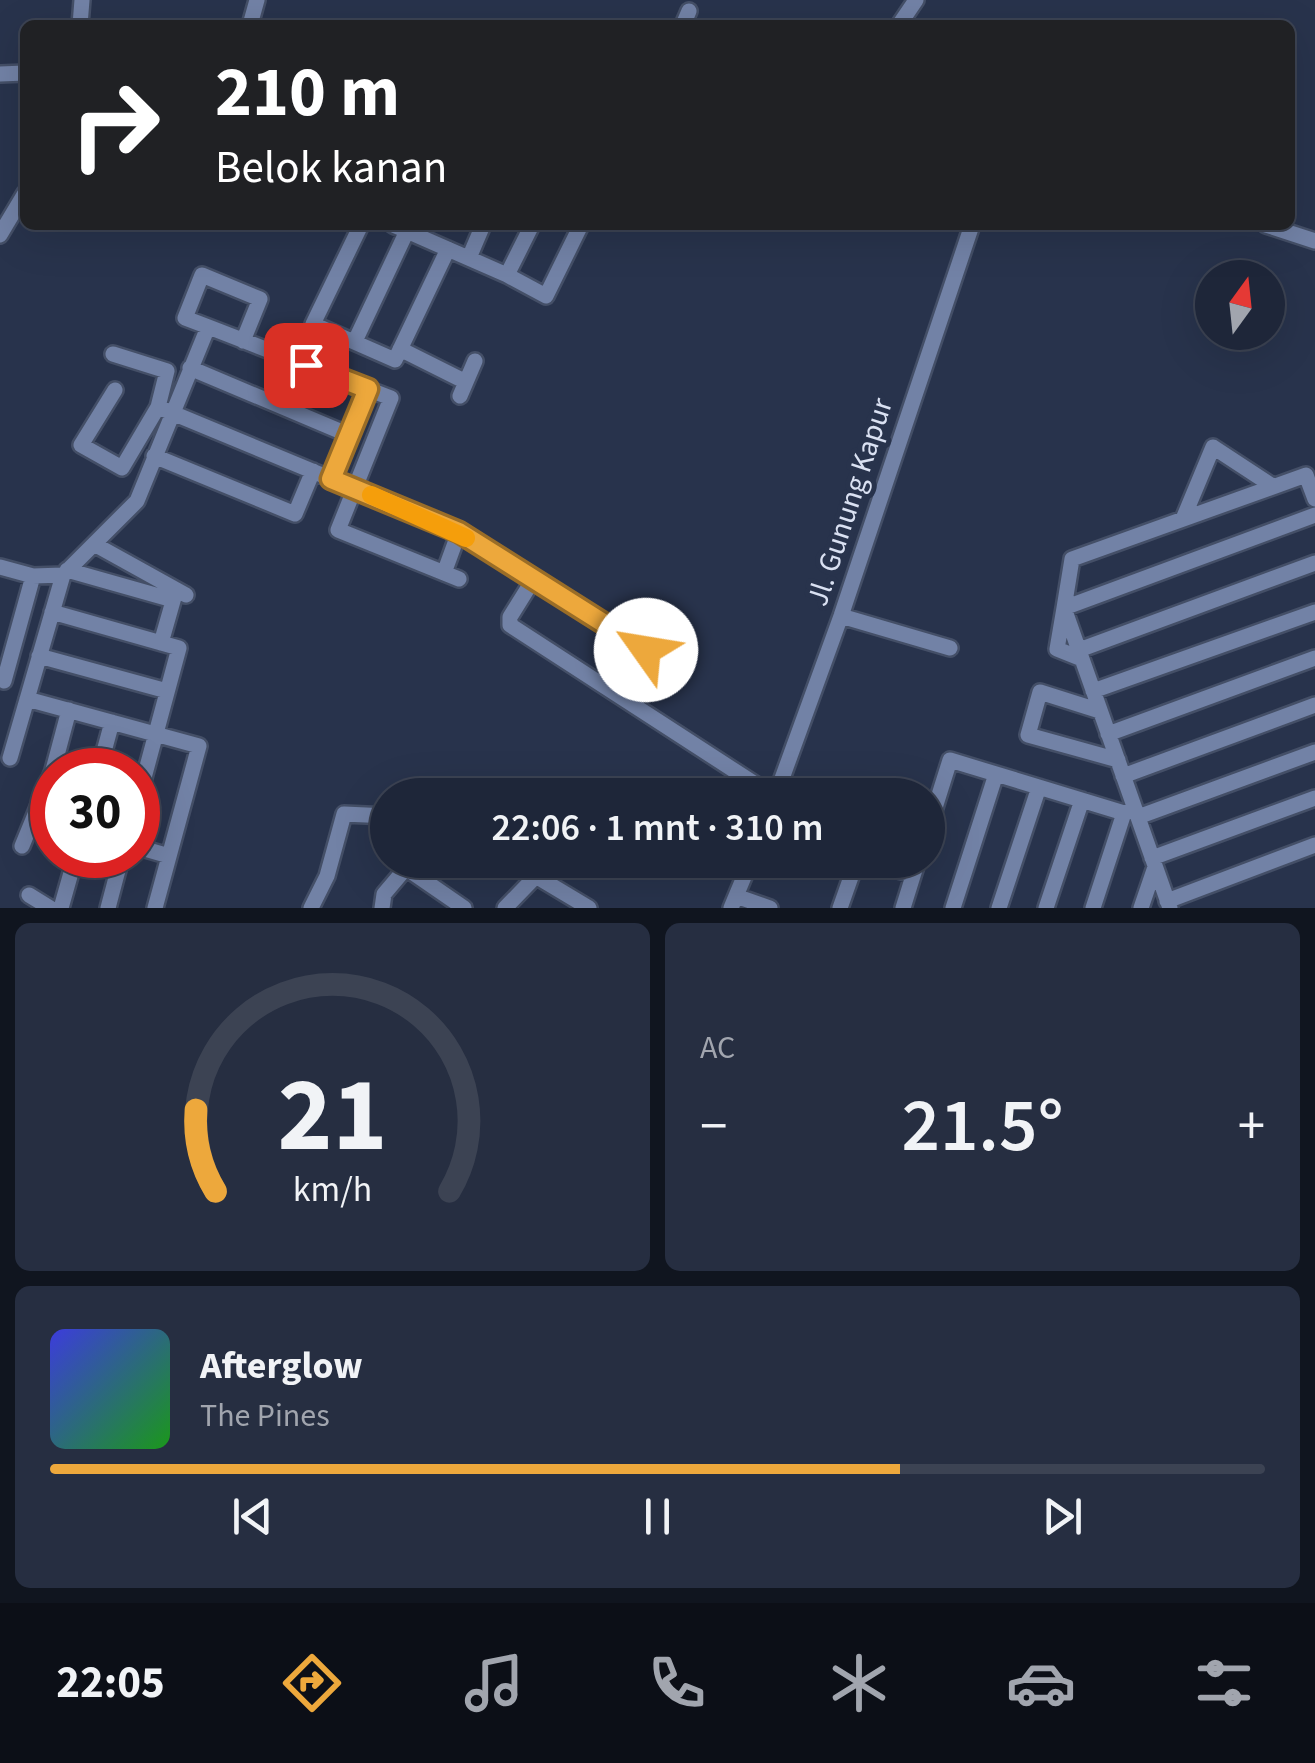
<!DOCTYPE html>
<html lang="id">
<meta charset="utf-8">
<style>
:root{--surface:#1e2639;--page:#262e41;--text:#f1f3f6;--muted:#a1a5ae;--line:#3c4353;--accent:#eda83c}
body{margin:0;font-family:"Source Sans 3",sans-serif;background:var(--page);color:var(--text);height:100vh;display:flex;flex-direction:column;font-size:38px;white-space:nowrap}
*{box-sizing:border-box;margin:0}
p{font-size:32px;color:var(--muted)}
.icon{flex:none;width:55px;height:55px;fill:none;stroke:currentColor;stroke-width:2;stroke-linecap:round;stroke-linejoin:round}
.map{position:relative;height:908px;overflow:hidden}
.sheet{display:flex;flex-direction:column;gap:15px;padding:15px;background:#10151f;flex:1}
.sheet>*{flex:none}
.guide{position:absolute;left:20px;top:20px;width:1275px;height:210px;border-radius:15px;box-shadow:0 10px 40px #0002,0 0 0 2px var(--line);background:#202124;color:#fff;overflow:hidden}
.needle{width:65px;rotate:15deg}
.fabs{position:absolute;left:1195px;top:260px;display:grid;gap:20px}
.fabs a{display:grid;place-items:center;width:90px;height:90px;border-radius:50%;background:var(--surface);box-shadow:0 10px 40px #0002,0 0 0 2px var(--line);font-size:50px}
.speed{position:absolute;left:30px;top:748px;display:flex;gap:20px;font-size:50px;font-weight:700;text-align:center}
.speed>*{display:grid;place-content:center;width:130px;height:130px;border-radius:50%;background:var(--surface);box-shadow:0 10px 40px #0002,0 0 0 2px var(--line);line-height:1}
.speed .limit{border:15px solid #d22;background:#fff;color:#111}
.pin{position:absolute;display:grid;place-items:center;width:85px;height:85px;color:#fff;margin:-42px;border-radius:20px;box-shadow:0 5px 15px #0006}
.me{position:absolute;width:110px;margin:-55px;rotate:302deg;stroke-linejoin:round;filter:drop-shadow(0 0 8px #0008)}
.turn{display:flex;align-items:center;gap:35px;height:210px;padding:0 30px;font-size:45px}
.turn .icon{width:130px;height:130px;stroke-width:2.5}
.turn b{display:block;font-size:70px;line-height:85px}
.big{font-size:75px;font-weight:600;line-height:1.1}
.sheet .tile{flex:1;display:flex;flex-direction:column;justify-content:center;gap:15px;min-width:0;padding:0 35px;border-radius:15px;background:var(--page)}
.sheet .dial{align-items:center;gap:0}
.dial svg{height:260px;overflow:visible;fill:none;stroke:var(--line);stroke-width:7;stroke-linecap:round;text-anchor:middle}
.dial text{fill:var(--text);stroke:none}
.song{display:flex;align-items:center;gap:30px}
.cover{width:120px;height:120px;border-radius:15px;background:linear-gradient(135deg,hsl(240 70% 55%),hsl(120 70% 35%))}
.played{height:10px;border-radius:5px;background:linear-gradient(90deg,var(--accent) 70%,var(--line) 70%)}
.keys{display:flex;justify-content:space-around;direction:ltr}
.heat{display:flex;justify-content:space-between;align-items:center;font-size:55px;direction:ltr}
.sheet .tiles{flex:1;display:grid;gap:15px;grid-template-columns:1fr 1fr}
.tile:last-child{grid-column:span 2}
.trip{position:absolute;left:370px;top:778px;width:575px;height:100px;border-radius:50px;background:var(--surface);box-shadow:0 10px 40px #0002,0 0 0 2px var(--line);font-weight:600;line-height:100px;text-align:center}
.tabs{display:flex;height:160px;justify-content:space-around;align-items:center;background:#0c0f17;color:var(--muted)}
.tabs .icon{width:70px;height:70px}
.tabs .on{color:var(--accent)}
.tabs b{font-size:45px;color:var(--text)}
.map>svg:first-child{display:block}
</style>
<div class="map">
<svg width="1315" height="908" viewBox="0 0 1315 908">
<rect width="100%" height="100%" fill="#28334c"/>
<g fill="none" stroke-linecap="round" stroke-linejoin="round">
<g stroke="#444f67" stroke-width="20">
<path id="minor" d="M80,25L82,0
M250,25L257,0
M683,25L689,11
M899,25L916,0
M0,74L25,73
M361,225L313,324L395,360L448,249
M393,225L507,275L532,225
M1266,225L1315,241
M0,235L25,193
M469,258L483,225
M507,275L546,296L581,225
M243,341L260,299L202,275L185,318C254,344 322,372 391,398L338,530L459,579
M355,341L407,231
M400,349L466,382
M113,354L167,371L158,407L122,468L81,445L115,390
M190,368L349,435
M460,396L475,361
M158,407L452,529L665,661
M154,456L295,514L313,471
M331,479L368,389
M1183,519L1213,447L1271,485
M94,544L186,595
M0,567L33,576L63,575
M67,570L173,600
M444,573L459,532
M533,580L510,617V625L772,795
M52,612L179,648L138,800
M841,616L950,648
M161,643L175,594
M1079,650L1315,563
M39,656L167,691
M1082,659L1057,649L1064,608L1315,515
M4,681L33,576
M1093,691L1315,612
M621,695L646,650
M27,699L199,746L155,908
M1100,711L1040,692L1028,735L1118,760
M1108,734L1315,658
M10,758L63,575L137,501L208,327
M53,770L69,710
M99,770L112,722
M1123,776L1315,705
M776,795L841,616L972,225
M1138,817L1315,752
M928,830L950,760L1124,813L1135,809
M22,846L52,773
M138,847L169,856
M1152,858L1315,798
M509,860L589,908
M860,860L913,874
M29,895L50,908
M736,896L770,908
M1167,901L1315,845
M61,908L76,855
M108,908L122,855
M311,908L327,876L344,814L388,816
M382,908L384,894L406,868L464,908
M505,908L537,875
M731,908L751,860
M840,908L857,860
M903,908L918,860
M953,908L996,774
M999,908L1039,787
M1046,908L1082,800
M1093,908L1124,813
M1141,908L1155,867
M1170,908L1064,608L1072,559L1306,475L1315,499"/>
</g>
<use href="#minor" stroke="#7282a6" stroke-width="15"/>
</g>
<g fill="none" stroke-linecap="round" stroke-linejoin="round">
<g stroke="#9a6d27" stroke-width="25">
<path id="route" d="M306,365L368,389L331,479L459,532L646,650"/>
</g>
<use href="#route" stroke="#eda83c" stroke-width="18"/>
<path stroke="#f59e0b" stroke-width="18" d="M371,495L466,538"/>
</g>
<g text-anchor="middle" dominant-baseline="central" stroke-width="10" stroke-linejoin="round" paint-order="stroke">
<g font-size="30" fill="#dae1f2" stroke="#28334c">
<text transform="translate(850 502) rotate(-72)">Jl. Gunung Kapur</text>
</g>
</g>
</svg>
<div class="fabs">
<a><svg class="needle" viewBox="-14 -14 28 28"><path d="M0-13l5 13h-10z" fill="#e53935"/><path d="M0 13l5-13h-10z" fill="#a1a5ae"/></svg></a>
</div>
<div class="speed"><div class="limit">30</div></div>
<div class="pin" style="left:306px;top:365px;background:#d93025"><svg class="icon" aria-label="arrive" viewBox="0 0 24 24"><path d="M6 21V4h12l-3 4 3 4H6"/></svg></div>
<svg class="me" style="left:646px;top:650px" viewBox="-20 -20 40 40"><circle r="19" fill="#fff"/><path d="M0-13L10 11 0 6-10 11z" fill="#eda83c"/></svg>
<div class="trip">22:06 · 1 mnt · 310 m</div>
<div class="guide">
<div class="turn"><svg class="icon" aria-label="right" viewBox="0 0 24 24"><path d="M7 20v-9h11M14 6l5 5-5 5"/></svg><div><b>210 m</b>Belok kanan</div></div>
</div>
</div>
<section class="sheet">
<div class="tiles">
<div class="tile dial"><svg viewBox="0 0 100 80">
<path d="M14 69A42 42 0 1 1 86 69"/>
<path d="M14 69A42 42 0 0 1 8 44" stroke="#eda83c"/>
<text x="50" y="56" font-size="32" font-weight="700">21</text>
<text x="50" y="72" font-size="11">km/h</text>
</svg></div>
<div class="tile"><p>AC</p>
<div class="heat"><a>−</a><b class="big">21.5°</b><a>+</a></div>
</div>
<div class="tile">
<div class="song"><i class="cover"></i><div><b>Afterglow</b><p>The Pines</p></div></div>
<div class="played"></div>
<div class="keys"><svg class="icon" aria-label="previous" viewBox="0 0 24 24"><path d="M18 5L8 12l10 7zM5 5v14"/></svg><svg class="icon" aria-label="pause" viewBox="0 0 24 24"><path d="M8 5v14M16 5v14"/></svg><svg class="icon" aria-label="next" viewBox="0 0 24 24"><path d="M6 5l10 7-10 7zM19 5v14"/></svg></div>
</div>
</div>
</section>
<nav class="tabs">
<b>22:05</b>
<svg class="icon on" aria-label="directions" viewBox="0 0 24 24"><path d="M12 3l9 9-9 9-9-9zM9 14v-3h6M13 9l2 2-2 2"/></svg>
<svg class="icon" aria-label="music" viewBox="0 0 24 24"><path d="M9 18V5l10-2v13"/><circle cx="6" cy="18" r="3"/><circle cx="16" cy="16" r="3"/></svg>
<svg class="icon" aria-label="phone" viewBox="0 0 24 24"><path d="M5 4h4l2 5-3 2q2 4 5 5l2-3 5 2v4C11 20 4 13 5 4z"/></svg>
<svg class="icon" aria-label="climate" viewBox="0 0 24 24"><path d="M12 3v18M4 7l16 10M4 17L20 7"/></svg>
<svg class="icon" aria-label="car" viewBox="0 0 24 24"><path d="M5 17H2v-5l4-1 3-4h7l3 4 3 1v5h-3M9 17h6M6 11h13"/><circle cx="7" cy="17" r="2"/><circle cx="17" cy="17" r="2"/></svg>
<svg class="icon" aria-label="filters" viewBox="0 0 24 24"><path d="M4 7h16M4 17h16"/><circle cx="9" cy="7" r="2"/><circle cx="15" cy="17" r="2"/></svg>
</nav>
